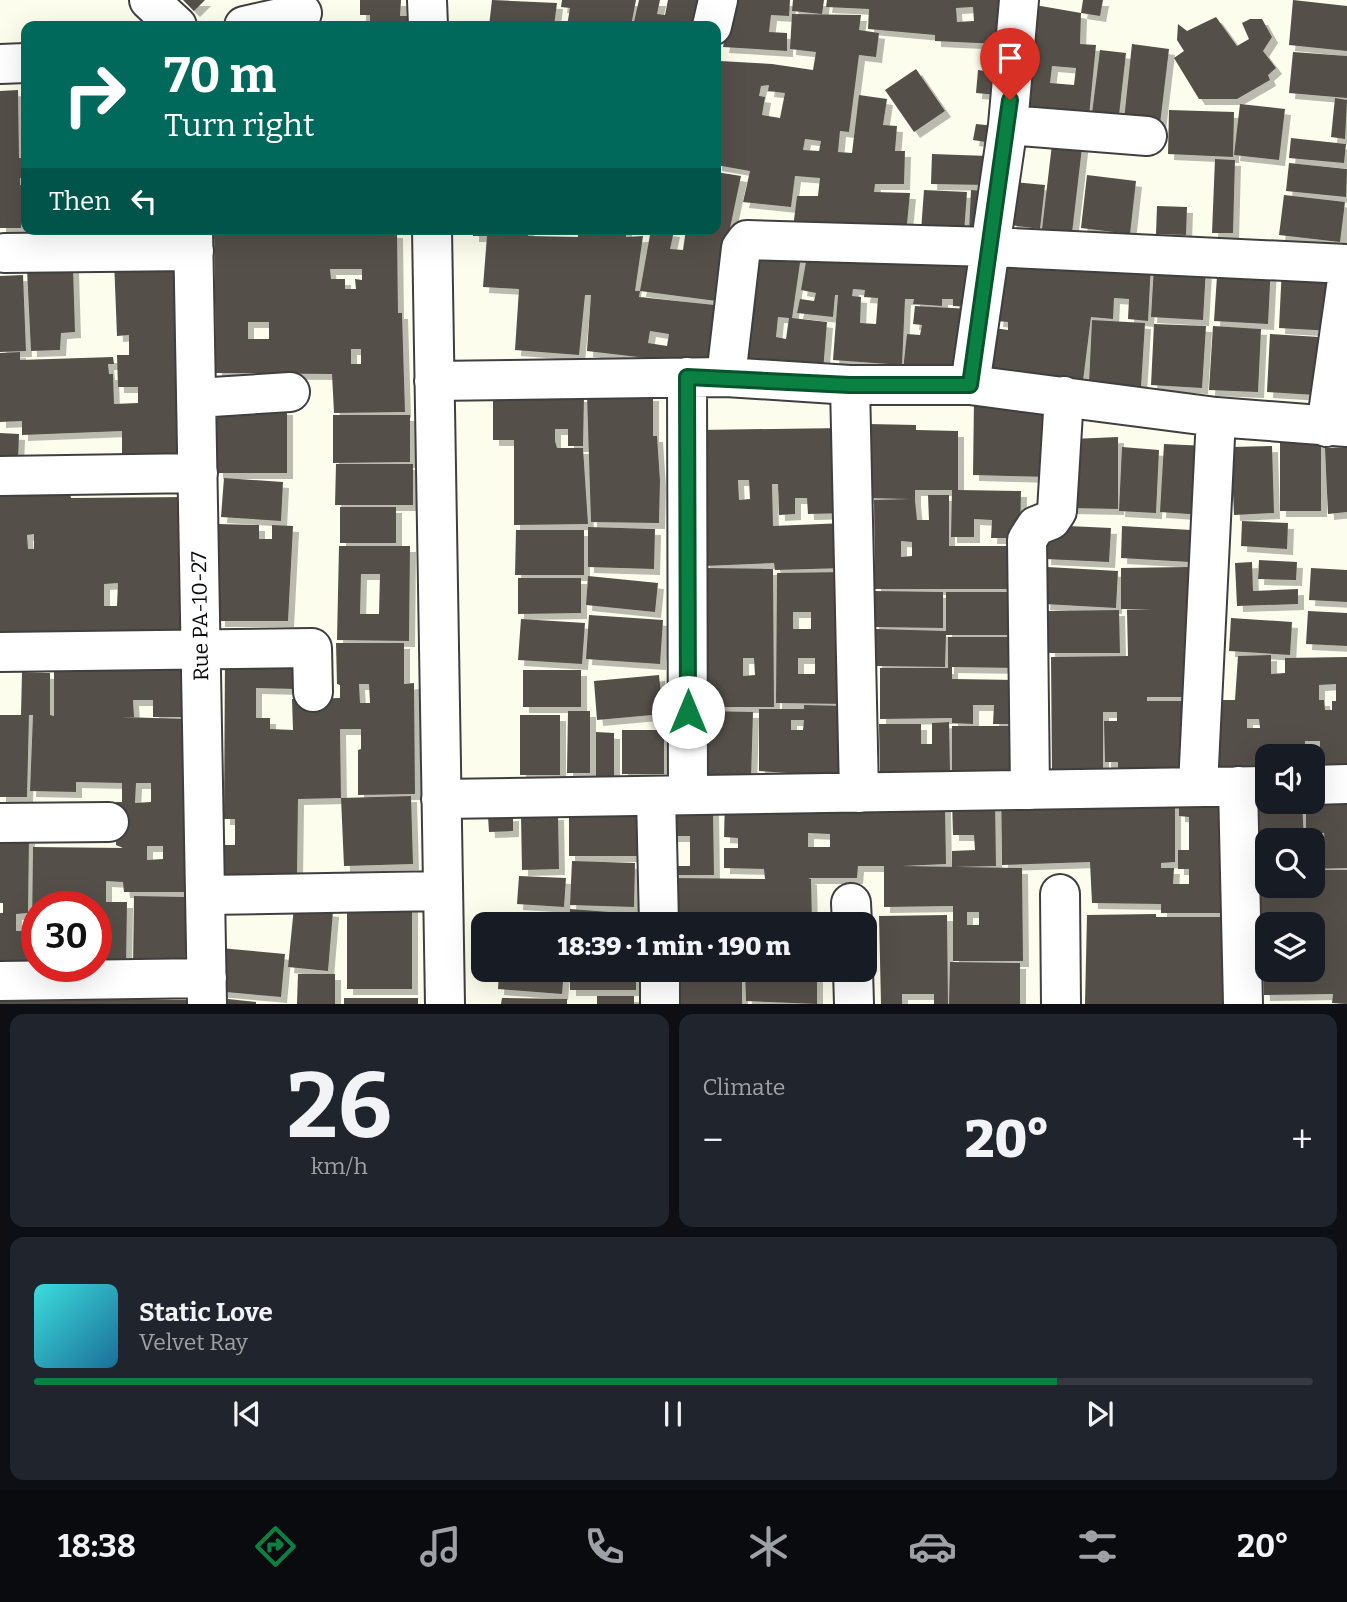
<!DOCTYPE html>
<meta charset="utf-8">
<style>
:root{--surface:#171b24;--page:#20242c;--text:#f1f3f6;--muted:#9ea1a6;--line:#363941;--accent:#0b8043}
body{margin:0;font-family:Bitter,serif;background:var(--page);color:var(--text);height:100vh;display:flex;flex-direction:column;font-size:26px;white-space:nowrap}
*{box-sizing:border-box;margin:0}
p{font-size:23px;color:var(--muted)}
.icon{flex:none;width:38px;height:38px;fill:none;stroke:currentColor;stroke-width:2;stroke-linecap:round;stroke-linejoin:round}
.map{position:relative;height:1004px;overflow:hidden}
.sheet{display:flex;flex-direction:column;gap:10px;padding:10px;background:#0d0f14;flex:1}
.sheet>*{flex:none}
.hud{position:absolute;left:21px;top:21px;width:700px;height:214px;border-radius:14px;box-shadow:0 7px 28px #0002;background:#00695c;color:#fff;overflow:hidden}
.buttons{position:absolute;left:1255px;top:744px;display:grid;gap:14px}
.buttons a{display:grid;place-items:center;width:70px;height:70px;border-radius:14px;background:var(--surface);box-shadow:0 7px 28px #0002;font-size:35px}
.speed{position:absolute;left:21px;top:891px;display:flex;gap:14px;font-size:35px;font-weight:700;text-align:center}
.speed>*{display:grid;place-content:center;width:91px;height:91px;border-radius:50%;background:var(--surface);box-shadow:0 7px 28px #0002;line-height:1}
.speed .limit{border:10px solid #d22;background:#fff;color:#111}
.pin{position:absolute;display:grid;place-items:center;width:60px;height:60px;color:#fff;margin:-72px -30px;border-radius:50% 50% 50% 0;rotate:-45deg;box-shadow:0 0 7px #0007}
.pin .icon{rotate:45deg}
.me{position:absolute;width:77px;margin:-38px;rotate:0deg;stroke-linejoin:round;filter:drop-shadow(0 0 5px #0008)}
.turn{display:flex;align-items:center;gap:24px;height:147px;padding:0 28px;font-size:32px}
.turn .icon{width:91px;height:91px;stroke-width:2.5}
.turn b{display:block;font-size:49px;line-height:60px}
.then{display:flex;align-items:center;height:66px;padding:0 28px;background:#0003;gap:14px;font-size:26px}
.big{font-size:52px;font-weight:800;line-height:1.1}
.sheet .card{flex:1;display:flex;flex-direction:column;justify-content:center;gap:10px;min-width:0;padding:0 24px;border-radius:14px;background:var(--page)}
.sheet .dial{align-items:center;gap:0}
.dial b{font-size:91px;line-height:1}
.song{display:flex;align-items:center;gap:21px}
.cover{width:84px;height:84px;border-radius:10px;background:linear-gradient(135deg,hsl(180 70% 55%),hsl(200 70% 35%))}
.played{height:7px;border-radius:4px;background:linear-gradient(90deg,var(--accent) 80%,var(--line) 80%)}
.keys{display:flex;justify-content:space-around;direction:ltr}
.heat{display:flex;justify-content:space-between;align-items:center;font-size:38px;direction:ltr}
.sheet .tiles{flex:1;display:grid;gap:10px;grid-template-columns:1fr 1fr}
.card:last-child{grid-column:span 2}
.trip{position:absolute;left:471px;top:912px;width:406px;height:70px;border-radius:14px;background:var(--surface);box-shadow:0 7px 28px #0002;font-weight:800;line-height:70px;text-align:center}
.tab-bar{display:flex;height:112px;justify-content:space-around;align-items:center;background:#090b0e;color:var(--muted)}
.tab-bar .icon{width:49px;height:49px}
.tab-bar .active{color:var(--accent)}
.tab-bar b{font-size:32px;color:var(--text)}
.map>svg:first-child{display:block}
</style>
<div class="map">
<svg width="1347" height="1004" viewBox="0 0 1347 1004">
<defs>
<filter id="shadow"><feDropShadow dx="6" dy="6" stdDeviation="0" flood-color="#0004"/></filter>
</defs>
<rect width="100%" height="100%" fill="#fdfded"/>
<path fill="#54504a" fill-rule="evenodd" filter="url(#shadow)" d="M183,0H205L194,11Z
M360,0H401L400,16H415V26H370V15H360Z
M492,0L557,3L554,26H489Z
M562,0H636L631,26H567L570,8L561,7Z
M639,0H660L657,14L665,15L668,0H715L705,26H633Z
M733,0H790L789,16L771,15L769,32L787,33V51L723,47Z
M793,0H824L822,14L792,11Z
M827,0H1001L998,44L935,41V35L868,29L869,9L826,7ZM973,7L974,21L957,22L956,8Z
M1083,0H1103L1100,16L1081,13Z
M1293,0L1347,6V51L1289,45Z
M1035,5L1081,13L1080,44L1096,45L1089,116L1023,111ZM1052,66L1076,68L1074,85L1050,83Z
M792,14L861,15L859,30L879,33L876,57L859,55L849,132L840,131L838,152L852,153L859,95L887,99L883,125L897,126L895,151H905L904,184H875L874,192L910,193L906,234L793,228L797,196H818L820,178L795,176L791,207L743,202L750,171L716,165V79L720,61L772,64L813,70L816,52L790,49ZM769,85L768,91L785,93L780,118L762,115L765,97L759,96L761,86ZM805,139L821,141L819,151L803,150Z
M1216,17L1237,46L1249,39L1242,23L1250,19H1262L1272,37L1263,51L1276,68L1268,75L1270,80L1237,99H1199L1174,58L1184,51L1177,40L1178,24L1187,31Z
M1132,44L1169,49L1160,124L1124,120Z
M1100,50L1126,53L1118,124L1091,121Z
M1293,52L1347,56V98L1289,93Z
M916,69L945,111L914,132L885,90Z
M978,70L1000,73L998,95L976,93Z
M22,80H26V124H22Z
M18,90L19,158H26V178H20V185L26,184V218H21V228H0V91Z
M1335,98L1347,100L1345,139L1331,137Z
M1240,104L1285,109L1279,160L1234,155Z
M1169,110L1234,112L1233,157L1168,154Z
M976,124L995,126L992,143L973,140Z
M1053,136L1083,139L1072,233L1042,229Z
M1291,138L1346,144L1344,163L1289,158Z
M932,154L988,156L987,185L931,184Z
M1215,159L1235,160L1233,233H1212Z
M1289,163L1347,169L1346,197L1286,191Z
M716,172L741,176L730,228H737L724,302L640,291L651,229L674,231L670,249L683,250L686,229H716Z
M1087,175L1136,181L1130,234L1081,228Z
M1014,182L1045,185L1040,229L1010,225Z
M924,190L967,192L964,233L921,231Z
M971,190L987,191L985,233L969,232Z
M1284,195L1345,202L1340,242L1279,235Z
M1157,206L1187,207L1186,235L1156,234Z
M214,229L397,232L398,313H402L405,412L334,413L332,374L216,373ZM330,269H362V280L355,279L356,289H345V279H331ZM248,322H269V339H248ZM351,349H361V364H351Z
M473,229H528V236L578,237L577,229H626V237L643,236L635,291H640L639,297L724,306L717,361L655,364V359L587,351L591,295H585L579,355L515,350L519,289L483,287L487,236H473ZM650,331L669,334L667,346L648,343Z
M1004,252L1151,264L1148,321L1128,319L1129,299L1114,298L1113,319L1091,317L1083,381L989,371L994,328L1008,330V322L997,321Z
M755,256H801L792,318L827,322L823,371L735,365ZM778,317L789,318L786,339L776,337Z
M807,256L977,260L973,307L953,306V299H942V306L913,304L914,299H905L902,365L833,360L838,295H835L833,317L797,313L800,299L814,301L816,293L801,290ZM853,289L865,290L864,297L878,298L876,324L860,323L861,297L852,296Z
M187,258L185,453L122,455V431L22,435V421L0,422V353L20,352V360L113,357L114,364H108L109,374H113L114,404L138,403V387H118L117,355H129V335L117,336L114,260Z
M1218,261L1271,264L1268,324L1214,321Z
M1154,266L1206,268L1203,320L1151,317Z
M73,267L75,332L61,333L60,350L31,351L27,269Z
M1282,267L1336,270L1332,331L1279,328Z
M23,275L26,351L0,352V276Z
M915,306L970,309L961,375L903,370L907,334L920,335L922,325L913,324Z
M1092,320L1145,323L1141,387L1089,384Z
M1154,324L1206,326L1202,388L1151,385Z
M1213,326L1261,329L1258,392L1209,390Z
M1270,334L1319,337L1315,395L1267,392Z
M493,395L584,396L583,446H568V429H555V441L557,448H583L588,524L514,525V440H493Z
M587,395H653V436H657L660,481L659,523L591,522Z
M974,400L1054,401L1053,477L973,475Z
M217,409H287V473H217Z
M333,415H410V462L333,463Z
M868,424L916,425V430L958,431V490L1021,491L1020,538H991L992,520L974,519V537H951L952,490H915V500L917,520H929L928,495H949V546H1016V589H875L874,500L909,499L867,498ZM901,541L912,542V556L901,557Z
M844,428L847,513L808,514L807,498H795V514L779,515L778,484H772L773,526L845,523L846,568L775,570L774,563L704,566L697,430ZM738,480H749L750,499L739,500Z
M0,433L19,434L18,460L0,459Z
M1118,437V509L1070,508L1072,439Z
M1280,442H1321V511H1280Z
M1164,444L1207,446L1203,515L1160,512Z
M1272,446L1274,513L1234,515L1231,447Z
M1122,447L1159,450L1156,513L1119,511Z
M1347,447V512L1328,514L1325,448Z
M336,464H413V505H335Z
M224,478L283,482L281,521L221,517Z
M70,493L71,498L185,497L191,634L0,636V494ZM34,534V549H28L27,535ZM118,583L117,606H104V584Z
M340,507H396V543H340Z
M1242,521L1288,523L1287,549L1241,546Z
M218,524L259,525V539H272V525L293,526L288,621H219Z
M1047,525L1111,528L1109,562L1045,559Z
M1122,526L1191,530L1190,562L1121,558Z
M588,527L655,529L654,569L588,567Z
M516,530H584V575H515Z
M339,546H410L409,641L337,640ZM361,574H380L379,614H360Z
M1259,560L1297,562L1296,580L1258,579Z
M1252,562L1253,591L1298,589V604L1237,606L1235,563Z
M1047,567L1118,571L1116,608L1044,604Z
M1189,567L1191,697H1147V701H1186V774L1148,773L1149,768H1118V762H1105L1104,721H1117V712H1103V698V772L1052,773L1051,657L1128,656L1127,610L1152,609H1121V568Z
M706,568L773,569L774,707H701ZM743,658H754L755,675L743,676Z
M1311,568L1347,570V602L1309,600Z
M845,572L848,704L776,703L777,573ZM793,612H811V629H793ZM798,658H815V674H798Z
M588,576L658,583L655,612L586,605Z
M518,578H581V613L518,614Z
M874,591L943,592V628L873,627Z
M946,592H1014V635H946L945,667L876,666V629L946,631Z
M1119,610L1120,653H1049L1048,611Z
M1308,611L1347,613V646L1306,644Z
M589,615L663,620L660,664L586,659Z
M1231,618L1292,622L1290,655L1229,651Z
M521,619L585,623L582,664L518,660Z
M948,637H1019V668L952,667V679L1017,680L1016,724H993L994,705H973V724L952,723V718L880,719V668H948Z
M336,643H404V684L414,683L415,794L358,795V750L361,749V729H340L341,798L298,799L297,874H221V845H235V819H224L225,658L296,660V689L256,688V718H270V729L293,730L292,699L340,698V685L337,684ZM359,684H369L370,703H360Z
M1271,655V674L1285,673V658L1347,657V773H1320V741H1305V756H1267V773L1218,774V700H1235L1238,656ZM1336,684V701H1332V710H1325L1324,700H1319V685ZM1247,719H1259L1260,728H1247Z
M54,667L193,668V717H153V700H133L134,717H121L187,719L193,892H124L123,882L106,881V902H127L126,969L96,968V906H37V963H0V913H3V903H0V837L29,838L28,913L16,914V931H32L33,847L123,848L116,845V802H122V783L76,782V792L30,791L33,715H29L27,797H0V715H21L22,672L50,673V715L54,716ZM136,783H151V802L135,803ZM147,846H163V859L147,860Z
M523,670H581V707H523Z
M659,675L663,714L597,720L594,681Z
M804,705L847,706L846,777L759,771V709H804ZM791,720H804L803,730H791Z
M568,711H590V773H567Z
M706,711L753,712L751,779L705,778Z
M520,715H560V775H520Z
M949,722L950,771L880,772L879,724H921V744H932V723Z
M952,726H1019V777H952Z
M622,730H664V774H622Z
M596,732L614,733V777H596Z
M1001,792L1175,800V862L1161,863V868H1174L1173,884H1189V869H1178V850H1189V817L1179,816V796H1230V913H1161V904L1092,903L1090,862L1002,865Z
M1347,795V868L1312,869V846H1325L1324,833H1306V802Z
M411,796L413,864L344,866L341,798Z
M725,799L945,806L946,864L902,866L1022,868L1023,961H953V906L884,907V866H858L857,878H808L811,879L812,924H674V878L765,879L764,869L724,868V848H738V838L724,837ZM808,833L830,834V847H808ZM967,912H979V925H967Z
M952,799H995L996,866L952,867V851L975,850L974,835H953Z
M1302,802L1304,840H1267V886H1312V870H1347V1004L1332,1003L1333,994L1264,995L1255,804ZM1267,924H1312V970H1267Z
M713,809L714,875H673V866H690V836H672V810Z
M569,810H639L640,856H569Z
M558,814L559,869L522,870L521,815Z
M513,815V831L489,832L488,816Z
M572,861L635,863L634,907L570,905Z
M519,876L566,878L564,907L517,904Z
M134,896L187,897L185,969L133,968Z
M347,901H412V989H347Z
M294,907L333,911L328,971L288,967Z
M570,909L637,914L636,924H569Z
M523,913L565,915V924H523Z
M1156,914V917H1226L1229,1004H1085L1087,915Z
M947,915L948,1004H934V994H902V1004H881L879,916Z
M220,948L285,954L281,997L215,991Z
M950,962L1020,963V1004H949Z
M499,970H564L562,994L498,989Z
M570,970H636V990H570Z
M674,970H742V1004H674Z
M745,970H817V1004L746,1001Z
M298,974H335V1004H297Z
M126,994V999L189,1000V1004H0V995Z
M597,996H634V1004H597Z
M344,998H418V1004H344Z
M502,998L567,999V1004H501Z
M228,999L256,1002V1004H227Z"/>
<g fill="none" stroke-linecap="round" stroke-linejoin="round">
<g stroke="#3f3f3f" stroke-width="42">
<path id="minor" d="M149,0L177,26
M427,0L428,26
M244,26L302,13
M712,26L718,0
M0,64L26,63
M1008,125L1147,136
M193,229L207,1004
M432,229L445,1004
M4,253L194,251
M687,377L688,795
M726,377L741,248L747,240L991,247L1347,264
M434,381L726,377L850,385H970L1216,417L1347,427
M850,385L859,793
M970,385L1008,125L1019,0
M197,398L290,392
M1326,427L1347,280
M0,476L198,473
M0,652L312,648L313,692
M1312,785L1347,784
M1198,786L1216,417
M1238,786L1243,1004
M1030,790L1027,540L1036,526L1051,520L1057,511L1064,396
M656,796L659,924
M441,799L1267,786
M0,823L109,822
M1060,894L1061,1004
M205,895L443,891
M851,903L852,924
M660,970V1004
M853,970L854,1004
M0,981L207,978"/>
</g>
<use href="#minor" stroke="#fff" stroke-width="38"/>
</g>
<g fill="none" stroke-linecap="round" stroke-linejoin="round">
<g stroke="#07532c" stroke-width="18">
<path id="route" d="M688,712L687,377L850,385H970L1010,100"/>
</g>
<use href="#route" stroke="#0b8043" stroke-width="12"/>
</g>
<g text-anchor="middle" dominant-baseline="central" stroke-width="7" stroke-linejoin="round" paint-order="stroke">
<g font-size="21" fill="#0c0c0c" stroke="#fff">
<text transform="translate(200 616) rotate(-91)">Rue PA-10-27</text>
</g>
</g>
</svg>
<div class="buttons">
<a><svg class="icon" aria-label="sound" viewBox="0 0 24 24"><path d="M4 9h4l5-4v14l-5-4H4zM17 9q2 3 0 6"/></svg></a>
<a><svg class="icon" aria-label="search" viewBox="0 0 24 24"><circle cx="10" cy="10" r="6"/><path d="M15 15l6 6"/></svg></a>
<a><svg class="icon" aria-label="layers" viewBox="0 0 24 24"><path d="M12 4l9 5-9 5-9-5zM3 14l9 5 9-5"/></svg></a>
</div>
<div class="speed"><div class="limit">30</div></div>
<div class="pin" style="left:1010px;top:100px;background:#d93025"><svg class="icon" aria-label="arrive" viewBox="0 0 24 24"><path d="M6 21V4h12l-3 4 3 4H6"/></svg></div>
<svg class="me" style="left:688px;top:712px" viewBox="-20 -20 40 40"><circle r="19" fill="#fff"/><path d="M0-13L10 11 0 6-10 11z" fill="#0b8043"/></svg>
<div class="trip">18:39 · 1 min · 190 m</div>
<div class="hud">
<div class="turn"><svg class="icon" aria-label="right" viewBox="0 0 24 24"><path d="M7 20v-9h11M14 6l5 5-5 5"/></svg><div><b>70 m</b>Turn right</div></div>
<div class="then">Then<svg class="icon" aria-label="left" viewBox="0 0 24 24"><path d="M17 20v-9H6M10 6l-5 5 5 5"/></svg></div>
</div>
</div>
<section class="sheet">
<div class="tiles">
<div class="card dial"><b>26</b><p>km/h</p></div>
<div class="card"><p>Climate</p>
<div class="heat"><a>−</a><b class="big">20°</b><a>+</a></div>
</div>
<div class="card">
<div class="song"><i class="cover"></i><div><b>Static Love</b><p>Velvet Ray</p></div></div>
<div class="played"></div>
<div class="keys"><svg class="icon" aria-label="previous" viewBox="0 0 24 24"><path d="M18 5L8 12l10 7zM5 5v14"/></svg><svg class="icon" aria-label="pause" viewBox="0 0 24 24"><path d="M8 5v14M16 5v14"/></svg><svg class="icon" aria-label="next" viewBox="0 0 24 24"><path d="M6 5l10 7-10 7zM19 5v14"/></svg></div>
</div>
</div>
</section>
<nav class="tab-bar">
<b>18:38</b>
<svg class="icon active" aria-label="directions" viewBox="0 0 24 24"><path d="M12 3l9 9-9 9-9-9zM9 14v-3h6M13 9l2 2-2 2"/></svg>
<svg class="icon" aria-label="music" viewBox="0 0 24 24"><path d="M9 18V5l10-2v13"/><circle cx="6" cy="18" r="3"/><circle cx="16" cy="16" r="3"/></svg>
<svg class="icon" aria-label="phone" viewBox="0 0 24 24"><path d="M5 4h4l2 5-3 2q2 4 5 5l2-3 5 2v4C11 20 4 13 5 4z"/></svg>
<svg class="icon" aria-label="climate" viewBox="0 0 24 24"><path d="M12 3v18M4 7l16 10M4 17L20 7"/></svg>
<svg class="icon" aria-label="car" viewBox="0 0 24 24"><path d="M5 17H2v-5l4-1 3-4h7l3 4 3 1v5h-3M9 17h6M6 11h13"/><circle cx="7" cy="17" r="2"/><circle cx="17" cy="17" r="2"/></svg>
<svg class="icon" aria-label="filters" viewBox="0 0 24 24"><path d="M4 7h16M4 17h16"/><circle cx="9" cy="7" r="2"/><circle cx="15" cy="17" r="2"/></svg>
<b>20°</b>
</nav>
